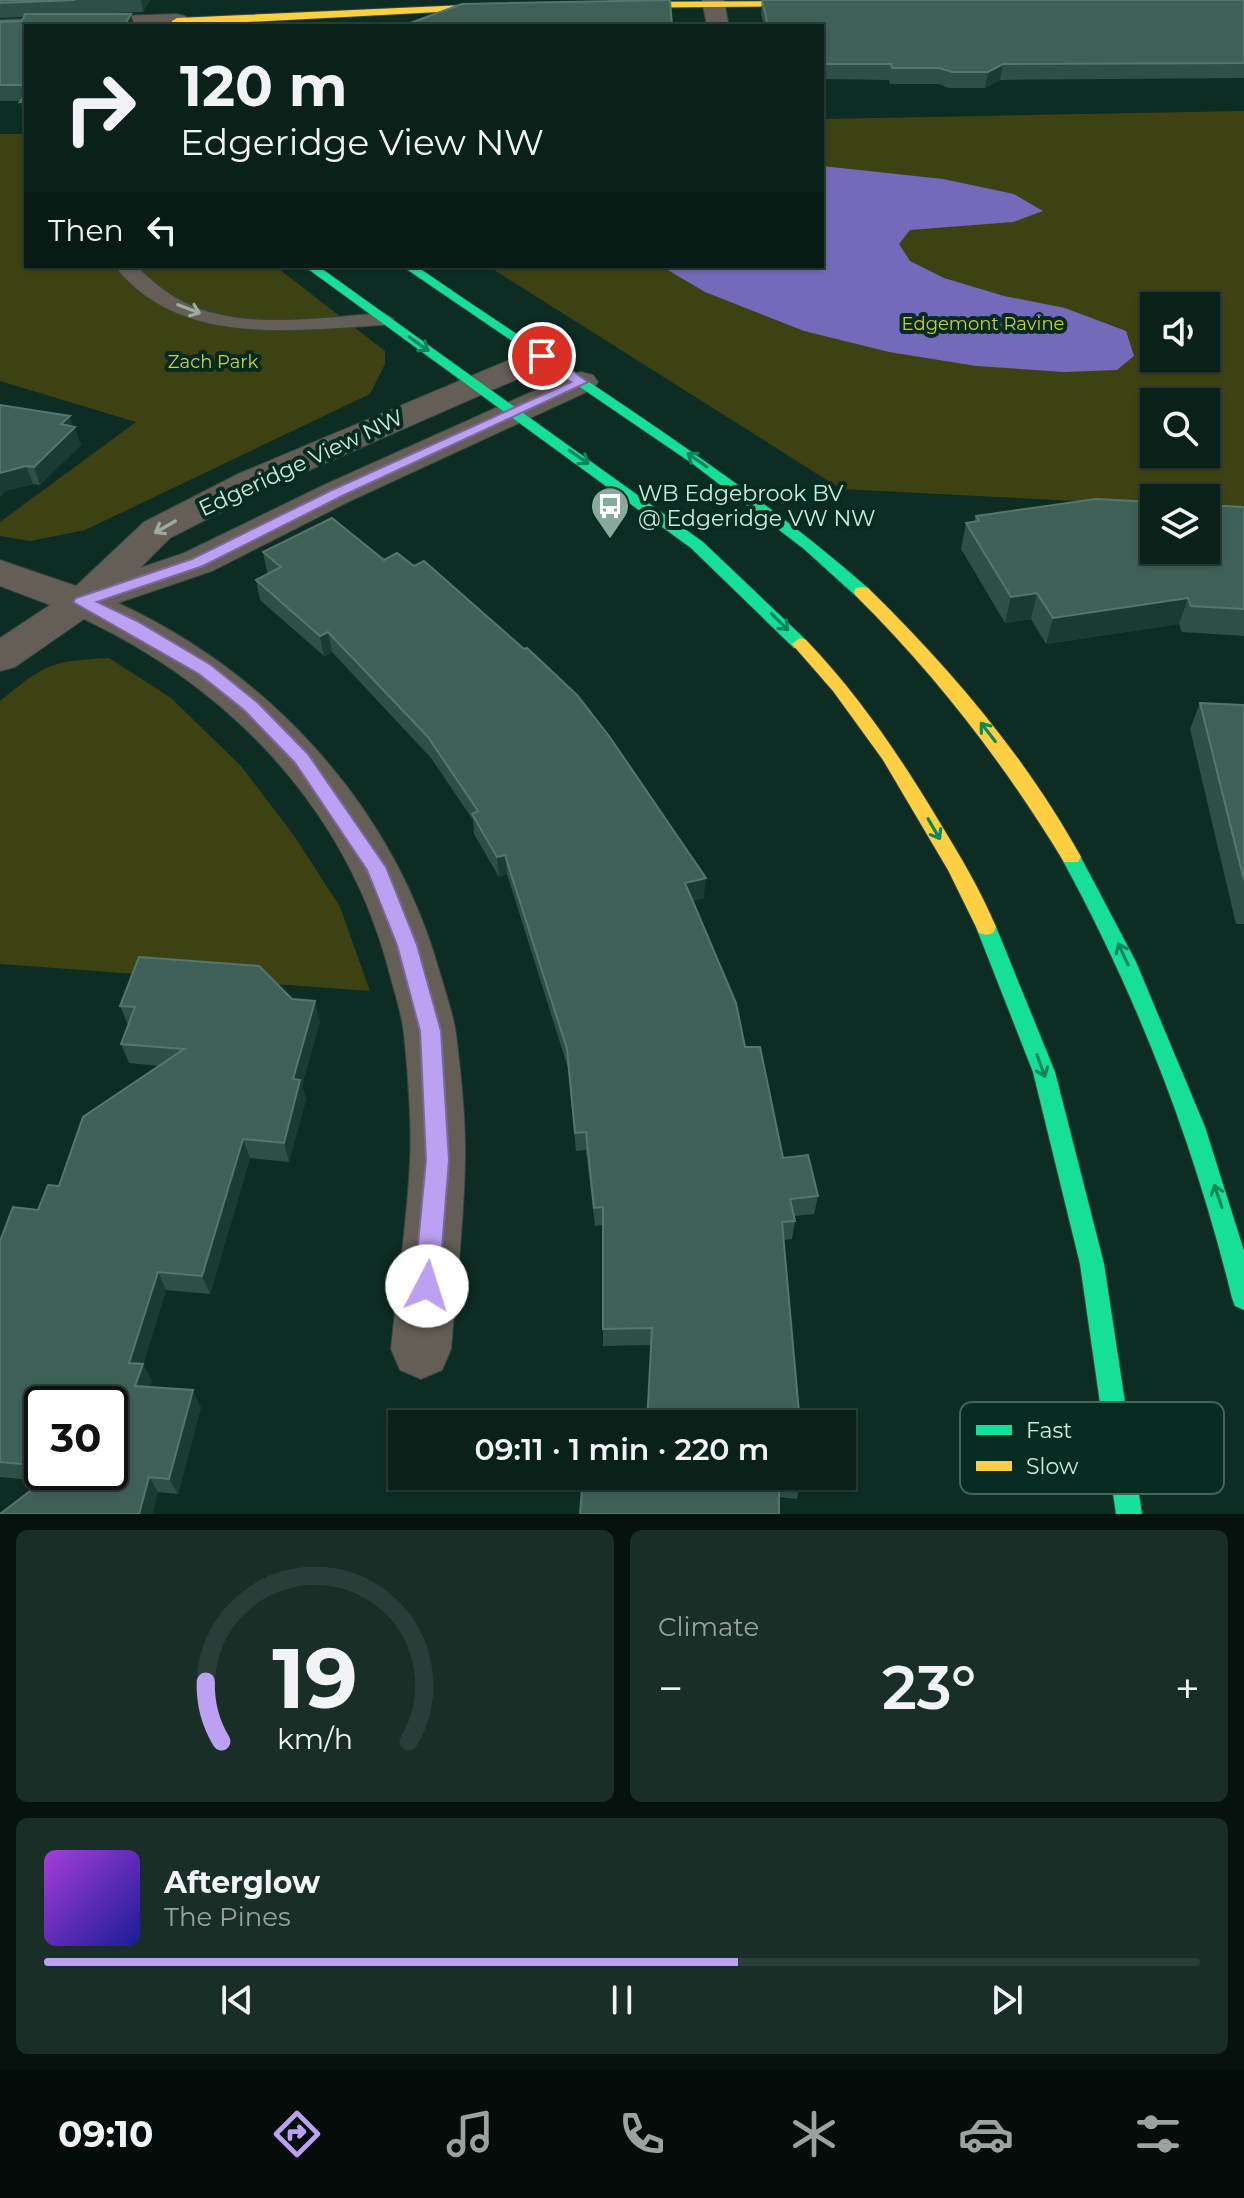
<!DOCTYPE html>
<meta charset="utf-8">
<style>
:root{--surface:#0a211a;--page:#182e27;--text:#f1f3f6;--muted:#99a3a2;--line:#2a3e39;--accent:#bca0f2}
body{margin:0;font-family:Montserrat,sans-serif;background:var(--page);color:var(--text);height:100vh;display:flex;flex-direction:column;font-size:30px;white-space:nowrap}
*{box-sizing:border-box;margin:0}
p{font-size:26px;color:var(--muted)}
.icon{flex:none;width:44px;height:44px;fill:none;stroke:currentColor;stroke-width:2;stroke-linecap:round;stroke-linejoin:round}
.map{position:relative;height:1514px;overflow:hidden}
.side{display:flex;flex-direction:column;gap:16px;padding:16px;background:#06120e;flex:1}
.side>*{flex:none}
.hud{position:absolute;left:24px;top:24px;width:800px;height:244px;border-radius:0px;box-shadow:0 2px 6px #0004,0 0 0 2px var(--line);background:#0a211a;color:var(--text);overflow:hidden}
.tools{position:absolute;left:1140px;top:292px;display:grid;gap:16px}
.tools a{display:grid;place-items:center;width:80px;height:80px;border-radius:0px;background:var(--surface);box-shadow:0 2px 6px #0004,0 0 0 2px var(--line);font-size:40px}
.speed{position:absolute;left:24px;top:1386px;display:flex;gap:16px;font-size:40px;font-weight:700;text-align:center}
.speed>*{display:grid;place-content:center;width:104px;height:104px;border-radius:50%;background:var(--surface);box-shadow:0 2px 6px #0004,0 0 0 2px var(--line);line-height:1}
.speed .limit{border:4px solid #111;border-radius:12px;background:#fff;color:#111}
.pin{position:absolute;display:grid;place-items:center;width:68px;height:68px;color:#fff;margin:-34px;border:4px solid #fff;border-radius:50%;box-shadow:0 2px 8px #0007}
.me{position:absolute;width:88px;margin:-44px;rotate:5deg;stroke-linejoin:round;filter:drop-shadow(0 0 6px #0008)}
.turn{display:flex;align-items:center;gap:28px;height:168px;padding:0 24px;font-size:36px}
.turn .icon{width:104px;height:104px;stroke-width:2.5}
.turn b{display:block;font-size:56px;line-height:68px}
.then{display:flex;align-items:center;height:76px;padding:0 24px;background:#0003;gap:16px;font-size:30px}
.big{font-size:60px;font-weight:600;line-height:1.1}
.side .tile{flex:1;display:flex;flex-direction:column;justify-content:center;gap:12px;min-width:0;padding:0 28px;border-radius:12px;background:var(--page)}
.side .dial{align-items:center;gap:0}
.dial svg{height:208px;overflow:visible;fill:none;stroke:var(--line);stroke-width:7;stroke-linecap:round;text-anchor:middle}
.dial text{fill:var(--text);stroke:none}
.song{display:flex;align-items:center;gap:24px}
.cover{width:96px;height:96px;border-radius:12px;background:linear-gradient(135deg,hsl(280 70% 55%),hsl(240 70% 35%))}
.played{height:8px;border-radius:4px;background:linear-gradient(90deg,var(--accent) 60%,var(--line) 60%)}
.keys{display:flex;justify-content:space-around;direction:ltr}
.heat{display:flex;justify-content:space-between;align-items:center;font-size:44px;direction:ltr}
.side .tiles{flex:1;display:grid;gap:16px;grid-template-columns:1fr 1fr}
.tile:last-child{grid-column:span 2}
.trip{position:absolute;left:388px;top:1410px;width:468px;height:80px;border-radius:0px;background:var(--surface);box-shadow:0 2px 6px #0004,0 0 0 2px var(--line);font-weight:600;line-height:80px;text-align:center}
.menu{display:flex;height:128px;justify-content:space-around;align-items:center;background:#040d0a;color:var(--muted)}
.menu .icon{width:56px;height:56px}
.menu .active{color:var(--accent)}
.menu b{font-size:36px;color:var(--text)}
.map>svg:first-child{display:block}
</style>
<div class="map">
<svg width="1244" height="1514" viewBox="0 0 1244 1514">
<rect width="100%" height="100%" fill="#0d2c23"/>
<path fill="#3e4212" fill-rule="evenodd" d="M1244,111V509L1206,507V498H1154V505L841,489L488,266H822V119ZM1154,306H1206V358H1154ZM1154,402H1206V454H1154Z
M0,134H26V266H275L385,351V364L370,394L85,530L30,541L0,536V522L136,422L0,381Z
M109,658L171,698L241,766L295,837L340,907L370,991L0,964V701C46,664 50,661 109,658Z"/>
<path fill="#736ab9" d="M822,166L943,179L1014,194L1043,211L1013,222L910,230L899,244L910,261L944,278L1004,296L1065,308L1126,331L1134,356L1117,370L1064,372L976,366L889,352L804,331L705,292L661,266H822Z"/>
<g fill="none" stroke-linecap="round" stroke-linejoin="round">
<g stroke="#2e4840" stroke-width="2">
<path id="lane" d="M115,266H136C153,282 170,297 192,306C249,330 324,317 384,313L394,319L384,325C294,330 178,348 115,266Z"/>
</g>
<g stroke="#2e4840" stroke-width="2">
<path id="street" d="M702,0H724L728,22L725,26H707Z
M177,14L185,16L189,21L185,26H26V33L0,34V20Z
M542,346L554,349L558,356L554,363L264,490L170,538L140,568L184,553L324,485L569,375L581,372L593,375L598,382L593,389L350,501L212,571L118,603C271,674 393,807 439,970C445,991 453,1013 456,1034C461,1075 466,1120 465,1161C464,1224 456,1287 451,1349L442,1370L421,1379L400,1370L391,1349C397,1287 407,1224 410,1162C412,1120 408,1075 404,1034C402,1015 395,994 390,975C349,813 234,690 84,619L15,667L0,671V638L50,605L0,586V560L76,586L144,522L238,474Z"/>
</g>
<g stroke="#2e4840" stroke-width="2">
<path id="fast" d="M304,266H318L703,542L806,640L808,644L806,648H794L691,548Z
M402,266H416C569,372 728,466 868,588L870,592L868,596H856L804,549L693,464Z
M1071,850L1078,852L1136,962L1205,1127L1244,1251V1310L1235,1306L1232,1298C1194,1143 1138,998 1061,857L1064,852Z
M986,919L993,921L996,927L1055,1072L1104,1264L1142,1514H1116L1080,1264L1033,1072L976,927L979,921Z"/>
</g>
<g stroke="#2e4840" stroke-width="2">
<path id="slow" d="M822,1L827,4L825,6L611,8L606,5L611,2Z
M510,3L515,6L513,8L172,26V21L177,18Z
M862,587L868,588C949,667 1026,757 1081,857L1078,862H1064C1005,765 937,676 856,596L854,592L856,588Z
M800,638L806,640C858,694 899,755 937,818C959,854 980,889 996,927L993,933L986,935L979,933L948,870L883,760L833,691L792,644Z"/>
</g>
<use href="#lane" fill="#655e57" fill-rule="evenodd"/>
<use href="#street" fill="#655e57" fill-rule="evenodd"/>
<use href="#fast" fill="#16e098" fill-rule="evenodd"/>
<use href="#slow" fill="#ffcf43" fill-rule="evenodd"/>
</g>
<path fill="#2e4f48" fill-rule="evenodd" d="M0,0H150L143,12L93,14H131L134,26H26V118H25L21,101H0V22L22,21L24,17L0,18Z
M762,0H1244V78L1000,80L985,88H949L938,84H890L889,80L822,79V26H764L761,14Z
M0,405L73,427L81,445L40,485L33,484L5,491L0,497Z
M1244,507V636L1182,632L1179,624L1046,644L1031,619L1005,623L961,549L966,523L974,522L976,516Z
M263,552L704,898L693,901L783,1158L818,1196L814,1214L794,1216L795,1221L792,1239L784,1240L651,1345L603,1346V1225L595,1226L586,1150L576,1151L568,1068L507,874L499,877L474,834L473,820L431,758L332,652L324,656L260,600L256,580L269,573L267,572Z
M1200,703L1244,705V924H1236L1190,729Z
M292,999L320,1021L302,1086L306,1099L289,1162L250,1158L210,1294L166,1290L143,1365L152,1381L150,1387L201,1407L178,1494L0,1477V1241L38,1210L159,1066L129,1063L121,1044L128,1025L120,1006ZM42,1404L110,1472H42Z
M583,1476L800,1484L797,1499Z"/>
<path fill="#1a3a33" d="M141,0H150L143,12Z
M131,14L134,26H124Z
M1003,64L1000,80L985,88L988,72Z
M26,100V118H25L20,102Z
M70,416L74,429L75,427L81,445L40,485L34,467L61,424Z
M26,466L33,484L5,491L0,497V473Z
M1037,593L1031,619L1005,623L1011,597Z
M1188,598L1179,624L1046,644L1053,618Z
M328,632L332,652L324,656L320,636Z
M505,855L507,874L499,877L497,857Z
M706,878L704,898L684,903L685,883Z
M315,1001L320,1021L302,1086L306,1099L289,1162L284,1143L293,1079Z
M243,1139L250,1158L210,1294L202,1276Z
M158,1272L166,1290L143,1365L152,1381L145,1403L135,1386L129,1363Z
M193,1390L201,1407L178,1494L169,1479Z
M149,1477L158,1492L153,1514H139Z"/>
<path fill="#3f6058" stroke="#54766d" stroke-width="2" d="M0,0H75L0,3Z
M670,0L672,26H402L462,4Z
M762,0H1244V63L1003,64L988,72H952L940,68H892L891,64H822V26H768Z
M25,14H131L124,26H26V85H0V22L22,21Z
M26,93V100L20,102Z
M0,405L70,416L61,424L75,427L34,467L26,466L0,473Z
M1096,499L1154,502V550H1206V505L1244,507V609L1191,606L1188,598L1053,618L1037,593L1011,597L966,523L979,521L976,516Z
M332,518L384,560L397,553L414,566L424,561L524,649L527,648L577,695L609,736L706,878L685,883L736,1003L745,1047H760L783,1158L808,1155L818,1196L790,1199L795,1221L782,1222L800,1424H647L652,1328L603,1329V1207L594,1208L586,1132L575,1133L567,1049L505,855L497,857L472,814L478,811L428,737L328,632L320,636L256,580L281,567L263,552Z
M1200,703L1244,705V880Z
M139,957L259,966L292,999L315,1001L293,1079L300,1080L284,1143L243,1139L202,1276L158,1272L129,1363L143,1364L135,1386L193,1390L169,1479L149,1477L139,1514H0L55,1472H110V1404H42V1466L0,1462V1241L13,1207L38,1210L48,1185L59,1186L83,1117L184,1049L121,1044L135,1007L120,1006Z
M583,1476H800V1484L779,1483V1514H580Z"/>
<defs><path id="oneway-shaft" d="M-6 0H5M1.5-3L5.5 0L1.5 3" fill="none" stroke-width="1.6" stroke-linecap="round" stroke-linejoin="round" transform="scale(2)"/></defs>
<g stroke="#9daca1">
<use href="#oneway-shaft" transform="translate(189 309) rotate(21)"/>
<use href="#oneway-shaft" transform="translate(165 527) rotate(150)"/>
</g>
<g stroke="#0e865c">
<use href="#oneway-shaft" transform="translate(419 344) rotate(36)"/>
<use href="#oneway-shaft" transform="translate(579 457) rotate(35)"/>
<use href="#oneway-shaft" transform="translate(697 460) rotate(-145)"/>
<use href="#oneway-shaft" transform="translate(780 622) rotate(45)"/>
<use href="#oneway-shaft" transform="translate(988 732) rotate(-128)"/>
<use href="#oneway-shaft" transform="translate(934 829) rotate(60)"/>
<use href="#oneway-shaft" transform="translate(1123 954) rotate(-115)"/>
<use href="#oneway-shaft" transform="translate(1041 1066) rotate(70)"/>
<use href="#oneway-shaft" transform="translate(1218 1196) rotate(-109)"/>
</g>
<path fill="#bca0f2" stroke="#7a689d" stroke-width="2" d="M537,353H547L588,382L342,496L203,566L97,602L137,621L211,665L257,702L308,754L386,867L417,945L441,1031L449,1160L439,1286L435,1294L427,1298L418,1294L414,1286L426,1160L420,1031L397,945L367,870L295,763L244,710L199,674L73,602L76,598L192,559L332,490L571,382L537,359Z"/>
<defs>
<g id="bus-pin" transform="scale(2)"><path d="M0 17L-7.5 6A9.5 9.5 0 1 1 7.5 6Z" fill="#88a99d" stroke="#062c21"/><path d="M-5-6H5V4H4V6H2V4H-2V6H-4V4H-5ZM-3.5-4V0h7V-4ZM-3.5 1.2v1.5H-2V1.2ZM2 1.2v1.5H3.5V1.2Z" fill="#fff"/></g>
</defs>
<g fill-rule="evenodd">
<use href="#bus-pin" x="610" y="506"/>
</g>
<g text-anchor="middle" dominant-baseline="central" stroke-width="8" stroke-linejoin="round" paint-order="stroke">
<g font-size="18" fill="#cfcd3a" stroke="#062c21">
<text x="983" y="324">Edgemont Ravine</text>
<text x="213" y="362">Zach Park</text>
</g>
<g font-size="22" fill="#caecde" stroke="#062c21">
<text transform="translate(301 463) rotate(-25)">Edgeridge View NW</text>
</g>
<g font-size="22" fill="#caecde" stroke="#062c21" text-anchor="start">
<text x="638" y="493">WB Edgebrook BV<tspan x="638" dy="25">@ Edgeridge VW NW</tspan></text>
</g>
</g>
<rect x="960" y="1402" width="264" height="92" rx="12" fill="#062c21" stroke="#41665a" stroke-width="2"/>
<rect x="976" y="1425" width="36" height="10" fill="#16e098"/>
<rect x="976" y="1461" width="36" height="10" fill="#ffcf43"/>
<g font-size="22" fill="#caecde">
<text x="1026" y="1438">Fast</text>
<text x="1026" y="1474">Slow</text>
</g>
</svg>
<div class="tools">
<a><svg class="icon" aria-label="sound" viewBox="0 0 24 24"><path d="M4 9h4l5-4v14l-5-4H4zM17 9q2 3 0 6"/></svg></a>
<a><svg class="icon" aria-label="search" viewBox="0 0 24 24"><circle cx="10" cy="10" r="6"/><path d="M15 15l6 6"/></svg></a>
<a><svg class="icon" aria-label="layers" viewBox="0 0 24 24"><path d="M12 4l9 5-9 5-9-5zM3 14l9 5 9-5"/></svg></a>
</div>
<div class="speed"><div class="limit">30</div></div>
<div class="pin" style="left:542px;top:356px;background:#d93025"><svg class="icon" aria-label="arrive" viewBox="0 0 24 24"><path d="M6 21V4h12l-3 4 3 4H6"/></svg></div>
<svg class="me" style="left:427px;top:1286px" viewBox="-20 -20 40 40"><circle r="19" fill="#fff"/><path d="M0-13L10 11 0 6-10 11z" fill="#bca0f2"/></svg>
<div class="trip">09:11 · 1 min · 220 m</div>
<div class="hud">
<div class="turn"><svg class="icon" aria-label="right" viewBox="0 0 24 24"><path d="M7 20v-9h11M14 6l5 5-5 5"/></svg><div><b>120 m</b>Edgeridge View NW</div></div>
<div class="then">Then<svg class="icon" aria-label="left" viewBox="0 0 24 24"><path d="M17 20v-9H6M10 6l-5 5 5 5"/></svg></div>
</div>
</div>
<section class="side">
<div class="tiles">
<div class="tile dial"><svg viewBox="0 0 100 80">
<path d="M14 69A42 42 0 1 1 86 69"/>
<path d="M14 69A42 42 0 0 1 8 46" stroke="#bca0f2"/>
<text x="50" y="56" font-size="32" font-weight="700">19</text>
<text x="50" y="72" font-size="11">km/h</text>
</svg></div>
<div class="tile"><p>Climate</p>
<div class="heat"><a>−</a><b class="big">23°</b><a>+</a></div>
</div>
<div class="tile">
<div class="song"><i class="cover"></i><div><b>Afterglow</b><p>The Pines</p></div></div>
<div class="played"></div>
<div class="keys"><svg class="icon" aria-label="previous" viewBox="0 0 24 24"><path d="M18 5L8 12l10 7zM5 5v14"/></svg><svg class="icon" aria-label="pause" viewBox="0 0 24 24"><path d="M8 5v14M16 5v14"/></svg><svg class="icon" aria-label="next" viewBox="0 0 24 24"><path d="M6 5l10 7-10 7zM19 5v14"/></svg></div>
</div>
</div>
</section>
<nav class="menu">
<b>09:10</b>
<svg class="icon active" aria-label="directions" viewBox="0 0 24 24"><path d="M12 3l9 9-9 9-9-9zM9 14v-3h6M13 9l2 2-2 2"/></svg>
<svg class="icon" aria-label="music" viewBox="0 0 24 24"><path d="M9 18V5l10-2v13"/><circle cx="6" cy="18" r="3"/><circle cx="16" cy="16" r="3"/></svg>
<svg class="icon" aria-label="phone" viewBox="0 0 24 24"><path d="M5 4h4l2 5-3 2q2 4 5 5l2-3 5 2v4C11 20 4 13 5 4z"/></svg>
<svg class="icon" aria-label="climate" viewBox="0 0 24 24"><path d="M12 3v18M4 7l16 10M4 17L20 7"/></svg>
<svg class="icon" aria-label="car" viewBox="0 0 24 24"><path d="M5 17H2v-5l4-1 3-4h7l3 4 3 1v5h-3M9 17h6M6 11h13"/><circle cx="7" cy="17" r="2"/><circle cx="17" cy="17" r="2"/></svg>
<svg class="icon" aria-label="filters" viewBox="0 0 24 24"><path d="M4 7h16M4 17h16"/><circle cx="9" cy="7" r="2"/><circle cx="15" cy="17" r="2"/></svg>
</nav>
